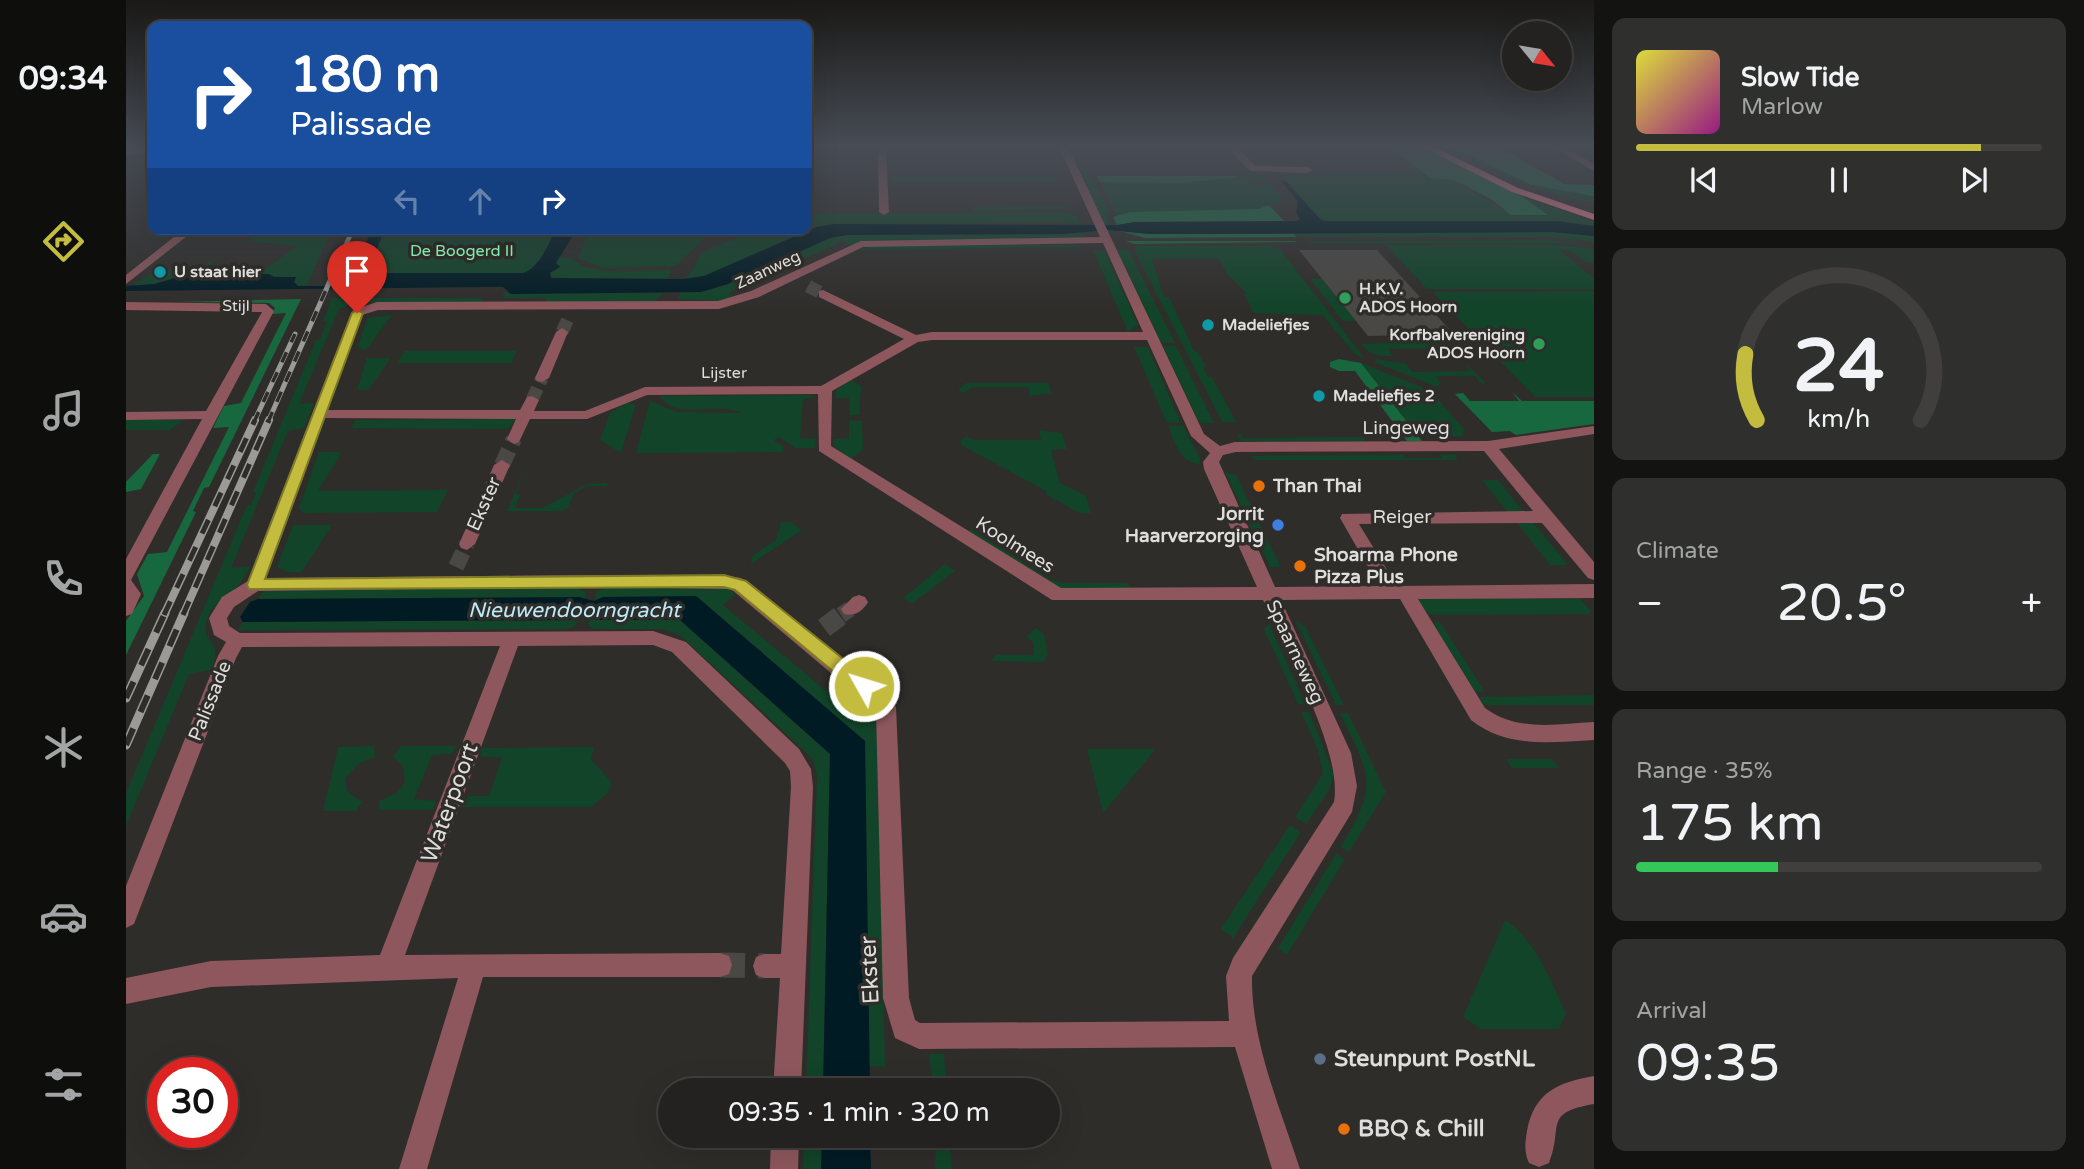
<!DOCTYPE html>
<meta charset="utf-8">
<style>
:root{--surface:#232220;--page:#2f2f2d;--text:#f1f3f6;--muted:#a3a4a5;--line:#403f3e;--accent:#c4bc3e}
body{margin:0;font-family:"Varela Round",sans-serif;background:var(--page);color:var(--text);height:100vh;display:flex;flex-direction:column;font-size:26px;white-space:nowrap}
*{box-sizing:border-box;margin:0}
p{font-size:23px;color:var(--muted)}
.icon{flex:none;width:38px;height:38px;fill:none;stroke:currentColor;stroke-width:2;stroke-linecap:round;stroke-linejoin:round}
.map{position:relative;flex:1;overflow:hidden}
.details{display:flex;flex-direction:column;gap:18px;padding:18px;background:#131312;width:490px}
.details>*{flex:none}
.banner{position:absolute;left:21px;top:21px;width:665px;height:214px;border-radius:14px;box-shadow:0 7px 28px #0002,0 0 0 2px var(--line);background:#1a4fa0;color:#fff;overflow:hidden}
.needle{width:46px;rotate:120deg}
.fabs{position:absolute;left:1376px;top:21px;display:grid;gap:14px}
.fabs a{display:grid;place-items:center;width:70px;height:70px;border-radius:50%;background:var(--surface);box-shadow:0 7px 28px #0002,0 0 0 2px var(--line);font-size:35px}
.speed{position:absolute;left:21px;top:1057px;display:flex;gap:14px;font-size:35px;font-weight:700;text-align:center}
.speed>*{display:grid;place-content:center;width:91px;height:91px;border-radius:50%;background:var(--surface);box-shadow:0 7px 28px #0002,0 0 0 2px var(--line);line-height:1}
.speed .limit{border:10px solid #d22;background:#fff;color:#111}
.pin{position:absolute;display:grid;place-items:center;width:60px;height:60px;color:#fff;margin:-72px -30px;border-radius:50% 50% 50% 0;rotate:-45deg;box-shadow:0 0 7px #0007}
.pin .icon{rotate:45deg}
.me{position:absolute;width:77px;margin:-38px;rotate:309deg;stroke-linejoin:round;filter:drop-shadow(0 0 5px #0008)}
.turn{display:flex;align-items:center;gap:24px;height:147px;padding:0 28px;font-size:32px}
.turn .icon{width:91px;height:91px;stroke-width:2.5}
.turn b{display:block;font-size:49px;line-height:60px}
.lanes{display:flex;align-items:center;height:66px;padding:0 28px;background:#0003;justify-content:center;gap:35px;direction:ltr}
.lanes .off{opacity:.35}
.big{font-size:52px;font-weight:600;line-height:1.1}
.details .tile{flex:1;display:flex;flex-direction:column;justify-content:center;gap:10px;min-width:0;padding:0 24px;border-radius:14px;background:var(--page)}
.details .dial{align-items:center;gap:0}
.dial svg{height:182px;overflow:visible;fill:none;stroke:var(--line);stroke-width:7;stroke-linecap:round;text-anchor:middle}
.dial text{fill:var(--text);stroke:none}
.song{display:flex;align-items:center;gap:21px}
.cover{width:84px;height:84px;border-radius:10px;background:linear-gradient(135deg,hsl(60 70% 55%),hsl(310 70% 35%))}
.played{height:7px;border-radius:4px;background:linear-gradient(90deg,var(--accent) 85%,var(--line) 85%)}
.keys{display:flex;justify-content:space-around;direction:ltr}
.heat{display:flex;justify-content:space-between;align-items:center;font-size:38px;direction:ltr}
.charge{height:10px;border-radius:5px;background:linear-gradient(90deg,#34c759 35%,var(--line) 0)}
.trip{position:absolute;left:532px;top:1078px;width:402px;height:70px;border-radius:35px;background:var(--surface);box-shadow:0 7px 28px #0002,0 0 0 2px var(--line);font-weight:600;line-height:70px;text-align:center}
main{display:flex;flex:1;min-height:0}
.tab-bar{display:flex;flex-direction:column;width:126px;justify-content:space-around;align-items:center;background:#0e0e0d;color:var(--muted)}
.tab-bar .icon{width:49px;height:49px}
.tab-bar .on{color:var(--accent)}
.tab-bar b{font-size:32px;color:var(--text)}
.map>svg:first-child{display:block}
</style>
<main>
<nav class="tab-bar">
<b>09:34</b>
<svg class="icon on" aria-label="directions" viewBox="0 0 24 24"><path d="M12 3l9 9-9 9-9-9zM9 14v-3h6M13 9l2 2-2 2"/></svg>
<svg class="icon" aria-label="music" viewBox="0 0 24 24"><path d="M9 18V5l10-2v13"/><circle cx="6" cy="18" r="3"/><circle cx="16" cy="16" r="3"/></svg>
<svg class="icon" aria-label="phone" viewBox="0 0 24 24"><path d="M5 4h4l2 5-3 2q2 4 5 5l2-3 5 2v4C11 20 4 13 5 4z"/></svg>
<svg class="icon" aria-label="climate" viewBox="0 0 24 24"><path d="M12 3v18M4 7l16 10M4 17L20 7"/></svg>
<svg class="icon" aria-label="car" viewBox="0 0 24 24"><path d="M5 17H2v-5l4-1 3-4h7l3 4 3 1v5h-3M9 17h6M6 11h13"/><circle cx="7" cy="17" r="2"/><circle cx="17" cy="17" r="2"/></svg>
<svg class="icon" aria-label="filters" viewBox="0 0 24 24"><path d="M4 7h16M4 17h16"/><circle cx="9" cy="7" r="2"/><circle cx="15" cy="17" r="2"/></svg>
</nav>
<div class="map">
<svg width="1468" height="1169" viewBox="0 0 1468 1169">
<rect width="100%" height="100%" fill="#2f2d2a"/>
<path fill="#114429" d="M1258,147L1269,149L1303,178L1328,180L1388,216L1422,215L1395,196L1468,222V226L1430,221H1200L1193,218L1158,179L1142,175L1287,172Z
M1319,147H1326L1406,185L1468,196V202C1416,197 1365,169 1319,147Z
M920,172H927L932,182L775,183H766L765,178L921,176Z
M955,172H964L984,214L980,216L988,233H983Z
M969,172H977L980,176L1134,174L1142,180H1127L1132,186H1136V182L1145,183L1156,198L1150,206L1133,200L1143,205L1132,209L990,214L974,182L1114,179L1109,176L977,177Z
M939,206L943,209L848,211L844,207Z
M681,213H943L951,216L955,225L934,222L690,227L578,276L558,279L567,270L575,253L631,229H681Z
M140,229L168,232L206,229L181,285L172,286L168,282L170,277L63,274L28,284L7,286C29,267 48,268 76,268L84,261H88L82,266L138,270L171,246L123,241Z
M254,229H435L406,269L397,273H247L243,268Z
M467,229H587L550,266L477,268L452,258L462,234Z
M957,231L960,236L951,239L750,240L725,245L717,241L602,293L610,298L595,301L552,299L554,293L584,290L602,284L704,238L721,235L936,234Z
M1436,232L1468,236V242L1427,237H1174L1171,234Z
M1427,240L1468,247L1432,243H1184L1179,241Z
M753,245H954V247L731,250Z
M1260,245H1433L1468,249V263C1453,264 1450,248 1432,249L1468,278V289H1301Z
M1009,246H1145L1154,249L1239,359L1228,353L1197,315L1128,313L1118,294H1122L1102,275L1093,259H1026L1038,297H1043L1068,351L1072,352L1080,367H1077L1082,377H1086L1110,422H1096L1011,256Z
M991,249H1002L1049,343H1035Z
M967,250L979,252L1012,325L1002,332Z
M432,257L446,258C460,277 522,270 545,270L542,279H428L423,273Z
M1184,279H1196L1230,321H1217Z
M380,291L385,294L538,293L528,302H419L420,298H380L376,296Z
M1468,291V397H1409L1307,292Z
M206,298H354L358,300L351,303H229L213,309L173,404L188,403L178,428L162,431L105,568L124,566C114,594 89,596 81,620C73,644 99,637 85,670L63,674L0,826V793L121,505H125L130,493L127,492L190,340L194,339L201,321H197Z
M266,315L240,350L231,348L242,318Z
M1313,341L1331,348L1262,349L1267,356C1252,356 1245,356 1235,344Z
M1037,346H1050L1088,423H1073Z
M1008,347H1022L1055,423H1041Z
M279,351H391L385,363H271Z
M241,358H265L242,390H231Z
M1251,359L1280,364L1287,372L1344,371L1340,364L1360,383L1356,384L1349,376H1310L1315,384L1311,387L1248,362Z
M1235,363L1305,391L1338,429L1337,436L1292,437Z
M725,380L735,386L733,415H724L723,398H709L711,389Z
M840,383H923L925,393L904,396L902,387H847L837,393L832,390Z
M684,395L691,397L677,399L674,438L690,439L689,448H669L653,437L648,440L658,447L657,452L510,453L524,401L551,412L615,413C593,401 547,421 534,396Z
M500,403L510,404L495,453L474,440L484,413Z
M390,419L382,429L225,428L230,420Z
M0,420H58L44,430H0Z
M723,420L736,421L737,450L724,459L707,445L708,439L723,438Z
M1042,426H1057L1074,458V464C1054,464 1049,442 1042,426Z
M913,430L936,433L941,449L925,450L934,483L960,496L965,513H953L921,495L920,491L835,445L834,441L841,436L848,440H915Z
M1116,434L1117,438L1237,437L1240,441H1115L1112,435Z
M193,452H216L192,491L322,490L311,512L177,513L173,508Z
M1330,454L1331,460H1130L1123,456L1277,455L1280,458H1316L1314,455Z
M401,465L390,494L394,495L389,508H416L461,484L482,483L481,486H461L447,494L442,508L436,511H381Z
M1099,472L1110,475L1154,565L1152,567H1144Z
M1356,480H1372L1401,516L1384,515Z
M1388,519L1405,520L1442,565H1424Z
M655,522H664L676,530L625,564L626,556L650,540Z
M167,525H206L176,572H162L151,567Z
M845,529L925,580L939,583H1001L1005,588H931L840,532Z
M819,564L829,571L786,604L777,598Z
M452,588L460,593L458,601L452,597L132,599L138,590Z
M478,588L604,589L609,594L597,605L724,711L739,701L750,711L759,1067L743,1066L739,741L570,596L477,597L468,601L470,593Z
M1292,599H1454L1465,611L1464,614L1306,615L1299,611Z
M464,615L470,620H554L704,754L697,1090H680L691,776L687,759L555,636L538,629H466L462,624Z
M454,616L449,626L442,629L111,630L117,622L445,620Z
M1170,621L1179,626L1218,705H1210Z
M1310,621L1314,622L1359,692L1349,691L1308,625Z
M1143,624L1180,705L1172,704L1138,629Z
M910,628L918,634L922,655L917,662L864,661L871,655H908L907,642L900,637Z
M1468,695V705H1358L1353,697Z
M1175,712H1183L1208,775L1203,790L1180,824L1169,817L1197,773L1192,750Z
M1214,713H1222L1260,792L1223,852L1215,847C1253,782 1245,778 1214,713Z
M248,746L249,757L232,764L219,779L221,791L236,802L230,811H197L212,747Z
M275,746H331L325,754L306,755L288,799L310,801L307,810H254L253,801L271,793L279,782L277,766L267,757Z
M468,747L465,759L486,783L482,793L465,807H336L342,796H363L376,758L354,756L356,748Z
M961,749H1028V751L977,813Z
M1380,759H1426L1433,768H1386Z
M1164,825L1175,832L1107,938L1095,929Z
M1210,854L1219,859L1161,955L1152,948Z
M1379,920C1409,938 1425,982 1440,1013L1433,1029H1355L1337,1017Z
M803,1054H818L820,1090H808Z
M678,1136H696L695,1169H677Z
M810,1136H823L826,1169H809Z"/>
<path fill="#18683f" d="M1265,147H1296L1395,196L1422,215H1385L1365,199L1328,180L1304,178Z
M1326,147H1373L1438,184L1468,185V196L1406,185Z
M971,176H1109L1115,177L1053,183L974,182Z
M1143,205L1158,221L1009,222L991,225L987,217L1004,212L1132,209Z
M993,231L1024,234H1168L1171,237L1019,238Z
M1000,241H1169L1170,242L1008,244Z
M175,299L83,487L78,488L67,511L70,512L0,655V621L18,596L11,574L22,554L41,552L103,427L87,428L98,406L115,403L160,313L146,314L149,308L143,303L47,302Z
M1213,359L1235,363L1296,441H1281L1229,371H1213L1204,367V362Z
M1386,392L1396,401H1468V424L1390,435L1384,431L1366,432L1329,394L1337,393L1344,401H1393Z
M27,454H34L15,489L0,492V482Z"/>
<path fill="#001b24" d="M1155,181L1161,182L1195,220L1200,221H1430L1468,226V236L1426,232L1024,234L983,230L936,234L721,235L704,238L602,284L575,292L385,294L377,287H359L0,291V286L28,284L63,274H143L148,277H170L168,282L172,286H214L222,283L246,229H259L243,268L247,273H397C413,268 423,245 429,229H451L430,263L434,267L424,273L425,278L558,279L578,276L690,227L707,224L991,225L1009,222L1171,221L1174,219L1170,213L1172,201Z
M570,596L739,741L744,1090H697L704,754L554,620H470L463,615L445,620L117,622L114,617L124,602L132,599L453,597L468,601L477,597Z
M696,1136H744L745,1169H695Z"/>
<path fill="#4a4845" d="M1173,250H1251L1324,330H1318L1322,334L1242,336Z"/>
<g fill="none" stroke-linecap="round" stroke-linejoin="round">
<path stroke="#494845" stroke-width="13" stroke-dasharray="13 6" stroke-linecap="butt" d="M682,286L697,294
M436,332L442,319
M406,400L416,378"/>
<path stroke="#494845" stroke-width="16" stroke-dasharray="16 8" stroke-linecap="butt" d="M376,465L388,439
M330,567L341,544
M715,615L724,609"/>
<path stroke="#494845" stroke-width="20" stroke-dasharray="20 10" stroke-linecap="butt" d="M698,628L718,613"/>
<path stroke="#494845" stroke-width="25" stroke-dasharray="25 13" stroke-linecap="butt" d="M594,965L639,966"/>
<path fill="#8d575d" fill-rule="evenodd" d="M752,147H760L763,212L758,215L753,212Z
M933,147H942L1078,434L1094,446L1109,442L1362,441L1468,426V434L1373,449L1468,562V580L1462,578L1416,523L1233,524L1271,586L1468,584V598L1292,599L1359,708C1391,732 1430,724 1468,722V740C1424,742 1382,749 1345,720L1274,599L1155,600L1225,753L1231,786L1226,812L1126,976C1125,1042 1154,1107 1174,1169H1146L1109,1047L793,1049L769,1038L757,998L750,711L605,589L468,587L132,591L108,607L101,618L103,626L114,633L527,631L560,642L673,749L685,769L687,787L675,1090H647L654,978H639L630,975L627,966L630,957L639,954H655L665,787L664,771L659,763L546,652L527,645L392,646L279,955L594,953L603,956L606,965L603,974L594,977H357L301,1169H273L332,978L85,987L0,1004V978L85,961L254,955L374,646L116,647L110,658L8,924L0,928V886L92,656L100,642L88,635L83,618L96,597L122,581L227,310L251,302L592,301L625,291L735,241L974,237ZM977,243L1017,332H806L790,335L697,290L693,291V297L778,339L695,386L519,387L459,411H408L413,400L406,396L401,397L394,410H202L236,315L252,310L593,309L633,297L737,247ZM806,340H1021L1065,436L1084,453L1077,462L1078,469L1131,587L935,588L705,446L706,391L792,342ZM692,394L693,451L926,600H1137C1159,649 1217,751 1208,802L1107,958L1100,976L1103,1021L794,1023L789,1020L783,998L770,707L767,701L615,578L609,577L468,575L140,578L199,418L390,419L381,439L388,444L393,442L404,419H461L521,395ZM1358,451L1407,511L1216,514L1214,518L1253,586L1149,587L1093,462L1097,455L1110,452Z
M1101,147H1110L1130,166L1182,167L1187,170L1182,173L1124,171Z
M1426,147H1437L1468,164V171Z
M0,149H26V155H0Z
M58,229H70L0,284V275Z
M0,302L140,304L148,311L5,580L15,594L6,614L0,616V559L76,419L0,420V412L80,411L136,312L0,310Z
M436,328L442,332L423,378L416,382L411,381L409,378L430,332Z
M376,460L384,465L349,544L341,550L335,548L333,544L368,465Z
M733,595L739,597L742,602C737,611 728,617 718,614L715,609L727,597Z
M1468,1076V1104C1416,1113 1438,1126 1423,1163L1413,1167L1403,1163C1398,1152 1399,1143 1401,1131C1408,1092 1433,1082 1468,1076Z
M645,1136H673L672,1169H644Z"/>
<path fill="#eb7c8c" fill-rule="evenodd" d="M1296,147H1308L1392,188L1468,214V220L1386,192Z"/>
<g stroke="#9b9a97" stroke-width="4.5">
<path id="rail-far3" d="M209,269L227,229"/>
</g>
<g stroke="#9b9a97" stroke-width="5">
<path id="rail-far2" d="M128,422L169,334
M142,422L210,267"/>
</g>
<g stroke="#9b9a97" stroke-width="8">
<path id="rail-far1" d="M38,615L129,420
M57,615L143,420"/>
</g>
<g stroke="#9b9a97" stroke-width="9">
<path id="rail" d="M0,698L39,613
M0,745L58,613"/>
</g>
<use href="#rail-far3" stroke="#2f2d2a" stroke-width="2.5" stroke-dasharray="9" stroke-linecap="butt"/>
<use href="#rail-far2" stroke="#2f2d2a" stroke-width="3.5" stroke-dasharray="11" stroke-linecap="butt"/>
<use href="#rail-far1" stroke="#2f2d2a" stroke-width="5" stroke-dasharray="15" stroke-linecap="butt"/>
<use href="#rail" stroke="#2f2d2a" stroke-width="6" stroke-dasharray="18" stroke-linecap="butt"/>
</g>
<linearGradient id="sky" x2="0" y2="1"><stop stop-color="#1a1917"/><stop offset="0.47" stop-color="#474c55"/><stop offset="1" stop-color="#474c55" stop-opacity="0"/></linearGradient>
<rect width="1468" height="311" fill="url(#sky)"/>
<path fill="#c4bc3e" stroke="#7f7a28" stroke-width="2" d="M231,310L237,313L139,579L598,575L620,581L745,681L747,686L745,692H732L609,590L598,587L123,589L121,585L226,313Z"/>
<g fill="#0f9aa8" stroke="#2f2d2a" stroke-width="2.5">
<circle cx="34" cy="272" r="7"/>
<circle cx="1082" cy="325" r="7"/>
<circle cx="1193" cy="396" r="7"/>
</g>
<g fill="#2e9e5b" stroke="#2f2d2a" stroke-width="2.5">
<circle cx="1219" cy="298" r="7"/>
<circle cx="1413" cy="344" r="7"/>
</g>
<g fill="#e8710a" stroke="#2f2d2a" stroke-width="2.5">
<circle cx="1133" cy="486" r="7"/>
<circle cx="1174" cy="566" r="7"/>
<circle cx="1218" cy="1129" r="7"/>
</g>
<circle fill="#3f7fe0" stroke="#2f2d2a" stroke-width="2.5" cx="1152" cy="525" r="7"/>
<circle fill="#5c6f8a" stroke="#2f2d2a" stroke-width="2.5" cx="1194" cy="1059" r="7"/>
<g text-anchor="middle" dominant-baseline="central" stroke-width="7" stroke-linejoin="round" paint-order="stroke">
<g font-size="16" fill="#8af1b3" stroke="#2f2d2a">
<text x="336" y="251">De Boogerd II</text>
</g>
<g font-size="16" fill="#dfdedc" stroke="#2f2d2a">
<text transform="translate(642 270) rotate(-25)">Zaanweg</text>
<text x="110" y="306">Stijl</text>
<text x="598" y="373">Lijster</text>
</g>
<g font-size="16" font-weight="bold" fill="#dfdedc" stroke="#2f2d2a" text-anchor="start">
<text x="48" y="272">U staat hier</text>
<text x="1233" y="289">H.K.V.<tspan x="1233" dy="18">ADOS Hoorn</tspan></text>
<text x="1096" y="325">Madeliefjes</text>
<text x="1399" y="335" text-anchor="end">Korfbalvereniging<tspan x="1399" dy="18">ADOS Hoorn</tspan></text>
<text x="1207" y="396">Madeliefjes 2</text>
</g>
<g font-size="19" fill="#dfdedc" stroke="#2f2d2a">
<text x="1280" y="428">Lingeweg</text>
<text transform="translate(358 504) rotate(-66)">Ekster</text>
<text x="1276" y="517">Reiger</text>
<text transform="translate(889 545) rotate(32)">Koolmees</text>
<text transform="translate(1169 652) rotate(65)">Spaarneweg</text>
<text transform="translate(84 701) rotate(-68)">Palissade</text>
</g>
<g font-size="19" font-weight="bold" fill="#dfdedc" stroke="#2f2d2a" text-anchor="start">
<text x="1147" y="486">Than Thai</text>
<text x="1138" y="514" text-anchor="end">Jorrit<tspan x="1138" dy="22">Haarverzorging</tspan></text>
<text x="1188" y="555">Shoarma Phone<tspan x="1188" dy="22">Pizza Plus</tspan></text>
</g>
<g font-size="21" font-style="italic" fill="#bbeaf9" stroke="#2f2d2a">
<text x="448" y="610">Nieuwendoorngracht</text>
</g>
<g font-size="23" fill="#dfdedc" stroke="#2f2d2a">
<text transform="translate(324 803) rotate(-70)">Waterpoort</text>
<text transform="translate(744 970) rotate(-93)">Ekster</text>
</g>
<g font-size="23" font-weight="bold" fill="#dfdedc" stroke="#2f2d2a" text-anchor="start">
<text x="1208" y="1059">Steunpunt PostNL</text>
<text x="1232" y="1129">BBQ &amp; Chill</text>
</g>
</g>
</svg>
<div class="fabs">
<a><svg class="needle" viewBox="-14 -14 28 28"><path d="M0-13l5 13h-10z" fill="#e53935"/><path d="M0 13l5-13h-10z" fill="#a3a4a5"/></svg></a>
</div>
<div class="speed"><div class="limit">30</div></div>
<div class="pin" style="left:231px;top:313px;background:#d93025"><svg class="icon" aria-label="arrive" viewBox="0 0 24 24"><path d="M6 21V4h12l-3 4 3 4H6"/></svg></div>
<svg class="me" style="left:738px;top:686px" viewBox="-20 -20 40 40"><circle r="17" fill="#c4bc3e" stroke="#fff" stroke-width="3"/><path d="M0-11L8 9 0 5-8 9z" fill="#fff"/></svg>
<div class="trip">09:35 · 1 min · 320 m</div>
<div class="banner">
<div class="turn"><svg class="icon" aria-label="right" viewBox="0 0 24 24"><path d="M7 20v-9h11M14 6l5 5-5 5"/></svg><div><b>180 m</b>Palissade</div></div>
<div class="lanes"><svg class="icon off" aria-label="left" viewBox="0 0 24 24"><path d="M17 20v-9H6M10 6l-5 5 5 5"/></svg><svg class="icon off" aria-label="ahead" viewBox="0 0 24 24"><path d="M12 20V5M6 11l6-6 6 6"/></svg><svg class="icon" aria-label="right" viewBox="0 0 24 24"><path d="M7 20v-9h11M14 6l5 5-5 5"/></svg></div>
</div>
</div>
<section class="details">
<div class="tile">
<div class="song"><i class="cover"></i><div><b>Slow Tide</b><p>Marlow</p></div></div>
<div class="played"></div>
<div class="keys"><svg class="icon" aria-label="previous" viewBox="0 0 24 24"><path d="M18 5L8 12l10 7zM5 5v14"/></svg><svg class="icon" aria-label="pause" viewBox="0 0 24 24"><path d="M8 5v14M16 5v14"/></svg><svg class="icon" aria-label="next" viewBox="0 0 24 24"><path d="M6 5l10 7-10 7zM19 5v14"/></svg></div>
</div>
<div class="tile dial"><svg viewBox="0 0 100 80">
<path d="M14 69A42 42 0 1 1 86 69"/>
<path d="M14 69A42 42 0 0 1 9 40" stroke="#c4bc3e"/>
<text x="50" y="56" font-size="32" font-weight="700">24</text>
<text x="50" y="72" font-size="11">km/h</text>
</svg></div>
<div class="tile"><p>Climate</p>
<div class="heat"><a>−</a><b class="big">20.5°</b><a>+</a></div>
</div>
<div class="tile"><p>Range · 35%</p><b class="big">175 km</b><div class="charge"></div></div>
<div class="tile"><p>Arrival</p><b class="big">09:35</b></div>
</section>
</main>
